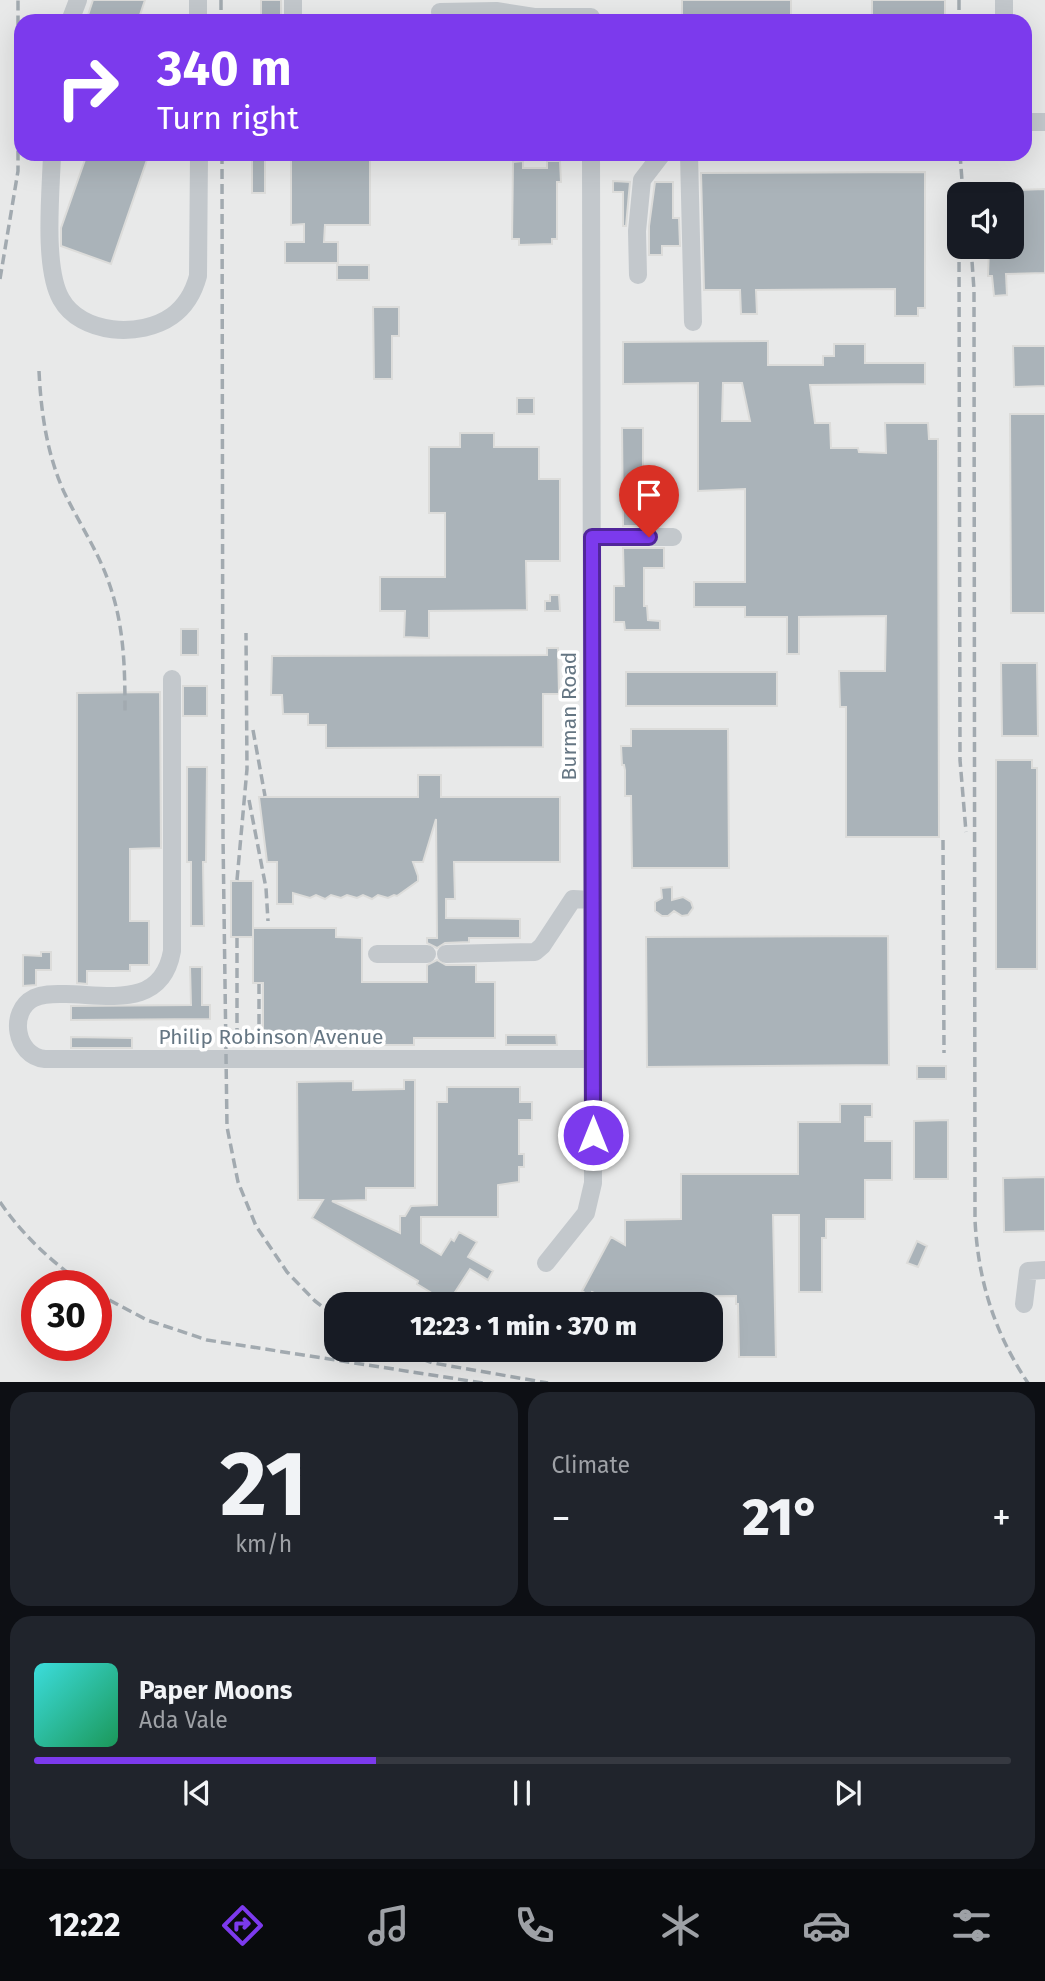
<!DOCTYPE html>
<meta charset="utf-8">
<style>
:root{--surface:#171b24;--page:#20242c;--text:#f1f3f6;--muted:#9ea1a6;--line:#363941;--accent:#7c3aed}
body{margin:0;font-family:"Fira Sans",sans-serif;background:var(--page);color:var(--text);height:100vh;display:flex;flex-direction:column;font-size:26px;white-space:nowrap}
*{box-sizing:border-box;margin:0}
p{font-size:23px;color:var(--muted)}
.icon{flex:none;width:38px;height:38px;fill:none;stroke:currentColor;stroke-width:2;stroke-linecap:round;stroke-linejoin:round}
.map{position:relative;height:1382px;overflow:hidden}
.side{display:flex;flex-direction:column;gap:10px;padding:10px;background:#0d0f14;flex:1}
.side>*{flex:none}
.top-card{position:absolute;left:14px;top:14px;width:1018px;height:147px;border-radius:21px;box-shadow:0 7px 28px #0002;background:#7c3aed;color:#fff;overflow:hidden}
.fabs{position:absolute;left:947px;top:182px;display:grid;gap:14px}
.fabs a{display:grid;place-items:center;width:77px;height:77px;border-radius:14px;background:var(--surface);box-shadow:0 7px 28px #0002;font-size:35px}
.speed{position:absolute;left:21px;top:1270px;display:flex;gap:14px;font-size:35px;font-weight:700;text-align:center}
.speed>*{display:grid;place-content:center;width:91px;height:91px;border-radius:50%;background:var(--surface);box-shadow:0 7px 28px #0002;line-height:1}
.speed .limit{border:10px solid #d22;background:#fff;color:#111}
.pin{position:absolute;display:grid;place-items:center;width:60px;height:60px;color:#fff;margin:-72px -30px;border-radius:50% 50% 50% 0;rotate:-45deg;box-shadow:0 0 7px #0007}
.pin .icon{rotate:45deg}
.me{position:absolute;width:77px;margin:-38px;rotate:0deg;stroke-linejoin:round;filter:drop-shadow(0 0 5px #0008)}
.turn{display:flex;align-items:center;gap:24px;height:147px;padding:0 28px;font-size:32px}
.turn .icon{width:91px;height:91px;stroke-width:2.5}
.turn b{display:block;font-size:49px;line-height:60px}
.big{font-size:52px;font-weight:800;line-height:1.1}
.side .tile{flex:1;display:flex;flex-direction:column;justify-content:center;gap:10px;min-width:0;padding:0 24px;border-radius:21px;background:var(--page)}
.side .dial{align-items:center;gap:0}
.dial b{font-size:91px;line-height:1}
.song{display:flex;align-items:center;gap:21px}
.cover{width:84px;height:84px;border-radius:10px;background:linear-gradient(135deg,hsl(180 70% 55%),hsl(150 70% 35%))}
.played{height:7px;border-radius:4px;background:linear-gradient(90deg,var(--accent) 35%,var(--line) 35%)}
.keys{display:flex;justify-content:space-around;direction:ltr}
.heat{display:flex;justify-content:space-between;align-items:center;font-size:38px;direction:ltr}
.side .tiles{flex:1;display:grid;gap:10px;grid-template-columns:1fr 1fr}
.tile:last-child{grid-column:span 2}
.trip{position:absolute;left:324px;top:1292px;width:399px;height:70px;border-radius:21px;background:var(--surface);box-shadow:0 7px 28px #0002;font-weight:800;line-height:70px;text-align:center}
.tab-bar{display:flex;height:112px;justify-content:space-around;align-items:center;background:#090b0e;color:var(--muted)}
.tab-bar .icon{width:49px;height:49px}
.tab-bar .current{color:var(--accent)}
.tab-bar b{font-size:32px;color:var(--text)}
.map>svg:first-child{display:block}
</style>
<div class="map">
<svg width="1045" height="1383" viewBox="0 0 1045 1383">
<rect width="100%" height="100%" fill="#fafaf8"/>
<path fill="#e8e9e9" fill-rule="evenodd" d="M0,0H1045V1382L0,1383ZM21,21H1026V154H21ZM959,194H1012V247H959ZM37,1286H96V1346H37ZM336,1304H710V1349H336Z"/>
<path fill="#aab3b9" stroke="#dcdcda" stroke-width="2" fill-rule="evenodd" d="M93,0H145L138,21H86Z
M261,0H281V21H261Z
M682,0H791V21H682Z
M872,0H945V21H872Z
M87,154H149L111,264L61,246V228Z
M252,154H265V193H252Z
M291,154H370V225H325L324,242H338V263H285V242H304V224L291,225Z
M523,161V168H547V161H560L561,182H557V239H552V244L519,245V239H512L513,162Z
M925,172V308H918V316H895V289L756,290L757,314H741L740,290H704L701,173Z
M613,181L630,182L626,226H623V192H613Z
M655,182H673V218H679L680,246H662V255H649V226Z
M1045,189V273L1006,274L1007,295L994,296L992,276H988L989,247H1012V195H1015V190Z
M337,265H369V280H337Z
M373,307H399V336H392V379H374Z
M768,341V365H823V356H834V344H865V363H925V384L810,385L815,423H830L831,448H858L859,452L886,453L885,423H928L929,439H938L939,837H846V707H840L839,671H885L886,616L799,617V654H787V617H745V607H694V582H745V489L698,491V383L623,384V342ZM723,383H742L750,421H722Z
M1013,346H1045V386L1014,387Z
M517,398H534V414H517Z
M1010,414H1045V613H1011Z
M622,428H643V526H623Z
M460,433H494V447H539V479H560V561H526L527,610L429,611V638L404,637L405,611H380V577H445V513H429V447H460Z
M623,548H664V568H644V606H647L648,620L660,621V630H625L624,622H614V586H624Z
M550,595H559L560,611H545V601H550Z
M181,629H198V655H181Z
M547,648H558L559,694H543V747L326,748V725H308V714H283L282,695H271L272,656L547,655Z
M1001,663H1037L1038,736H1002Z
M626,672H777V706H626Z
M183,686H207V716H183Z
M160,692L161,848L130,849V921H149V965H130V971H87V984L77,983V693Z
M631,729H728L729,868H632L631,796H625V770L624,765H622L621,746H631Z
M996,760H1032V768H1037V969H996Z
M187,767H207L206,862H203L204,926H191V862H187Z
M418,775H441V797H560V862H454L455,899H446V918L520,919V938H469V942L445,943L437,948L427,943V938H437L436,819L423,862H413L418,876V881L397,896L394,895L388,898L378,895L372,899L363,895L357,898L347,895L341,898L331,895L325,899L316,895L310,898L293,893V904H277V862H267L259,797H418Z
M231,881H253V937H231Z
M672,887V900L683,897L691,902L693,908L688,915L682,916L674,911L668,916H662L655,911V902L662,898L661,888Z
M253,928H336V937L362,938V982H427V965L437,960L446,965H476V982H495V1038H414V1045H272V1038H263V983H253Z
M888,936L889,1065L647,1067L646,937Z
M41,952H51V970H36V985L23,986V955L41,956Z
M190,967H202V1005H210V1019L71,1020V1006L191,1005Z
M506,1035H556L557,1045H506Z
M71,1037L132,1038V1048H71Z
M917,1066H946V1079H917Z
M404,1080H415V1188H366V1200L332,1201L400,1233V1216H405L411,1206L437,1205V1102H447V1087H520V1102H532V1120H519V1154H524V1167H519V1182L498,1185V1217H421V1243L441,1255L451,1239L454,1241L459,1232L477,1242L468,1257L493,1271L488,1280L470,1269L448,1303L417,1284L418,1281L312,1218L323,1200H298L297,1082L353,1081V1090L404,1089Z
M840,1104H872V1117H865V1141H892V1180H865V1219H826V1238H822V1292H799V1215H773L776,1357H739L738,1304H736V1296L626,1297V1295H608L606,1298L592,1292L590,1296L582,1291L611,1237L625,1245V1220L681,1219V1174H798V1122H840Z
M948,1120V1179H914V1121Z
M1045,1177V1231L1004,1232L1003,1178Z
M917,1241L927,1246L918,1267L907,1263Z"/>
<g fill="none" stroke-linecap="round" stroke-linejoin="round">
<path stroke="#c3c8cc" stroke-width="18" d="M198,0V21
M1004,0V21
M440,12L496,11L534,17H591
M70,21L78,0
M293,21V0
M1026,122H1045
M52,154C51,191 43,267 61,299C81,335 141,338 172,316C186,306 194,291 198,276L199,154
M689,154L693,322
M638,275L637,231L642,180L662,154
M592,537H673
M172,679V951C162,1008 110,995 66,994C55,994 45,993 34,998C8,1011 15,1056 45,1059H593
M377,954H427
M446,954L535,952L542,946L573,899L592,900
M546,1263L586,1213L593,1183L591,154
M1024,1304L1028,1271L1045,1270"/>
<path stroke="#a2aab0" stroke-width="3.5" stroke-dasharray="10 5" stroke-linecap="butt" d="M221,0V21
M959,0V21
M222,154L223,837L227,1127L238,1182L256,1226L287,1272L315,1301L336,1317
M960,154L963,194
M959,247L960,760L966,832
M971,247L974,290L975,1220C978,1280 994,1332 1028,1383
M0,279L18,171V0
M39,371C41,413 47,454 64,492C79,523 98,551 109,583C124,625 125,667 125,711
M253,730L265,796
M249,800L266,888L268,921
M943,840L944,1053
M237,880L247,769L246,633
M237,938V1043
M259,984V1043
M0,1202C23,1236 53,1263 86,1286
M96,1293L147,1320L207,1340L483,1383
M394,1349L433,1363L548,1383"/>
</g>
<g fill="none" stroke-linecap="round" stroke-linejoin="round">
<g stroke="#51269a" stroke-width="18">
<path id="route" d="M593,1135L592,537H649"/>
</g>
<use href="#route" stroke="#7c3aed" stroke-width="12"/>
</g>
<g text-anchor="middle" dominant-baseline="central" stroke-width="7" stroke-linejoin="round" paint-order="stroke">
<g font-size="21" fill="#657683" stroke="#fff">
<text transform="translate(569 716) rotate(-90)">Burman Road</text>
<text x="271" y="1037">Philip Robinson Avenue</text>
</g>
</g>
</svg>
<div class="fabs">
<a><svg class="icon" aria-label="sound" viewBox="0 0 24 24"><path d="M4 9h4l5-4v14l-5-4H4zM17 9q2 3 0 6"/></svg></a>
</div>
<div class="speed"><div class="limit">30</div></div>
<div class="pin" style="left:649px;top:537px;background:#d93025"><svg class="icon" aria-label="arrive" viewBox="0 0 24 24"><path d="M6 21V4h12l-3 4 3 4H6"/></svg></div>
<svg class="me" style="left:593px;top:1135px" viewBox="-20 -20 40 40"><circle r="17" fill="#7c3aed" stroke="#fff" stroke-width="3"/><path d="M0-11L8 9 0 5-8 9z" fill="#fff"/></svg>
<div class="trip">12:23 · 1 min · 370 m</div>
<div class="top-card">
<div class="turn"><svg class="icon" aria-label="right" viewBox="0 0 24 24"><path d="M7 20v-9h11M14 6l5 5-5 5"/></svg><div><b>340 m</b>Turn right</div></div>
</div>
</div>
<section class="side">
<div class="tiles">
<div class="tile dial"><b>21</b><p>km/h</p></div>
<div class="tile"><p>Climate</p>
<div class="heat"><a>−</a><b class="big">21°</b><a>+</a></div>
</div>
<div class="tile">
<div class="song"><i class="cover"></i><div><b>Paper Moons</b><p>Ada Vale</p></div></div>
<div class="played"></div>
<div class="keys"><svg class="icon" aria-label="previous" viewBox="0 0 24 24"><path d="M18 5L8 12l10 7zM5 5v14"/></svg><svg class="icon" aria-label="pause" viewBox="0 0 24 24"><path d="M8 5v14M16 5v14"/></svg><svg class="icon" aria-label="next" viewBox="0 0 24 24"><path d="M6 5l10 7-10 7zM19 5v14"/></svg></div>
</div>
</div>
</section>
<nav class="tab-bar">
<b>12:22</b>
<svg class="icon current" aria-label="directions" viewBox="0 0 24 24"><path d="M12 3l9 9-9 9-9-9zM9 14v-3h6M13 9l2 2-2 2"/></svg>
<svg class="icon" aria-label="music" viewBox="0 0 24 24"><path d="M9 18V5l10-2v13"/><circle cx="6" cy="18" r="3"/><circle cx="16" cy="16" r="3"/></svg>
<svg class="icon" aria-label="phone" viewBox="0 0 24 24"><path d="M5 4h4l2 5-3 2q2 4 5 5l2-3 5 2v4C11 20 4 13 5 4z"/></svg>
<svg class="icon" aria-label="climate" viewBox="0 0 24 24"><path d="M12 3v18M4 7l16 10M4 17L20 7"/></svg>
<svg class="icon" aria-label="car" viewBox="0 0 24 24"><path d="M5 17H2v-5l4-1 3-4h7l3 4 3 1v5h-3M9 17h6M6 11h13"/><circle cx="7" cy="17" r="2"/><circle cx="17" cy="17" r="2"/></svg>
<svg class="icon" aria-label="filters" viewBox="0 0 24 24"><path d="M4 7h16M4 17h16"/><circle cx="9" cy="7" r="2"/><circle cx="15" cy="17" r="2"/></svg>
</nav>
